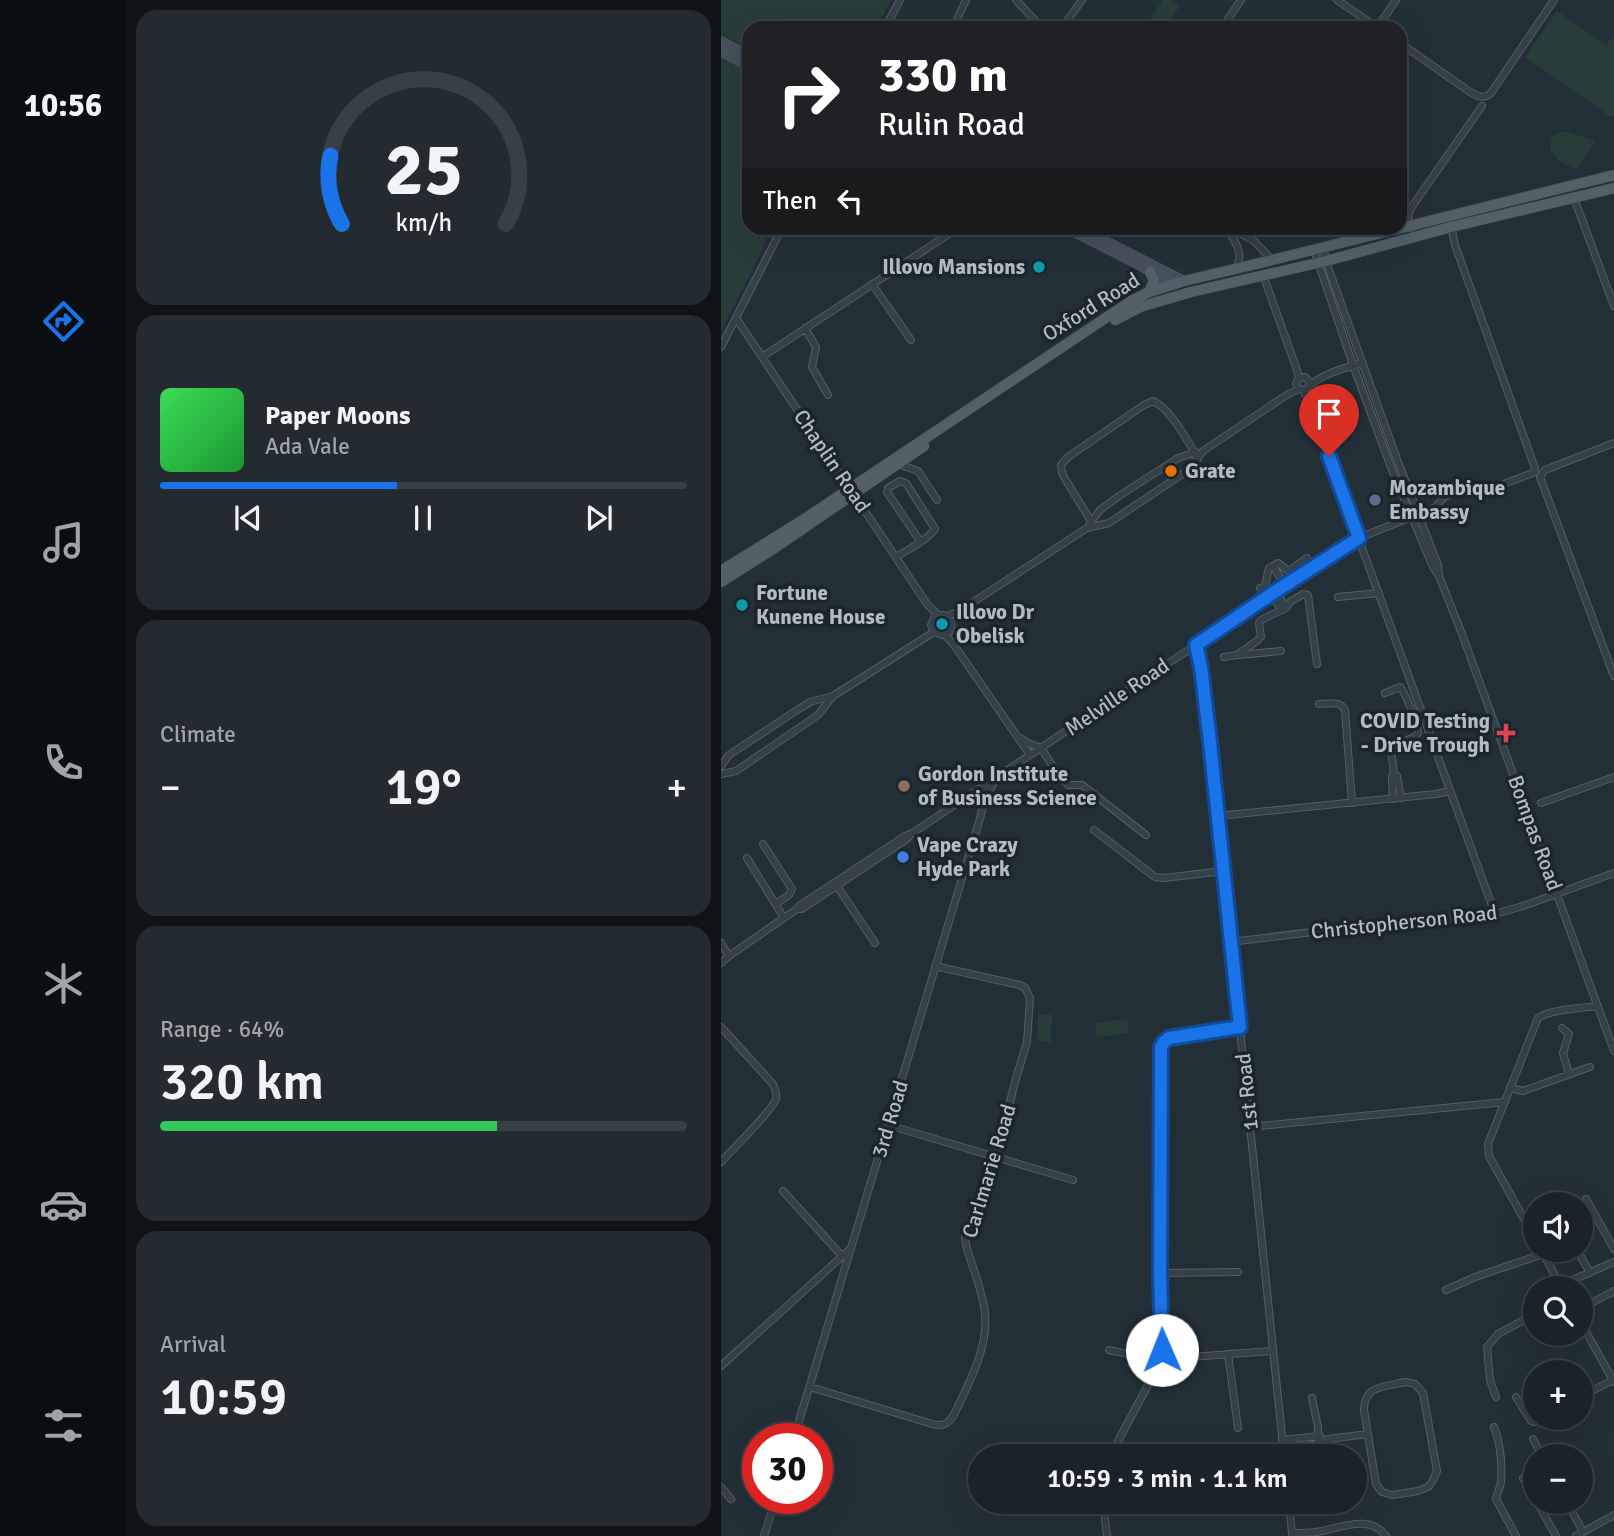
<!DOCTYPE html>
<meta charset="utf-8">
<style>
:root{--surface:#1a2329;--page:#232b31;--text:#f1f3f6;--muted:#9fa4a8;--line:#384046;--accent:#1a73e8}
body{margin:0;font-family:Signika,sans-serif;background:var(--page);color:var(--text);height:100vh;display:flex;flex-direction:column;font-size:26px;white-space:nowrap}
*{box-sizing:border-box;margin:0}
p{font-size:23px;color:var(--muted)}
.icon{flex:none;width:38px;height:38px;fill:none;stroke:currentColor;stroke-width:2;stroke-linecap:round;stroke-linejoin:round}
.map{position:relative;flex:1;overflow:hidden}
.drawer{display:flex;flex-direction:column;gap:10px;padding:10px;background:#0e1317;width:595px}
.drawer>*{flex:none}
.banner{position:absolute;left:21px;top:21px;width:665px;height:214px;border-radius:21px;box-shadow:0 7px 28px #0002,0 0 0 2px var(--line);background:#202124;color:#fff;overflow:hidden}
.fabs{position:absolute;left:802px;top:1192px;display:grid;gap:14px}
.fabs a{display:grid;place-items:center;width:70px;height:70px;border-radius:50%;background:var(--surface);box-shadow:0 7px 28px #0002,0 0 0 2px var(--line);font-size:35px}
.speed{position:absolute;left:21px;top:1423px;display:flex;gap:14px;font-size:35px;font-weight:700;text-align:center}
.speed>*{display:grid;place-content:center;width:91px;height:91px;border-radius:50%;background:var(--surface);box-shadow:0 7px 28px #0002,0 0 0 2px var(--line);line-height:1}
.speed .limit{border:10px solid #d22;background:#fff;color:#111}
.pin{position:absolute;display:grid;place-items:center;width:60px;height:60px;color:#fff;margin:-72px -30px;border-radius:50% 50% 50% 0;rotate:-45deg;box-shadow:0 0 7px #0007}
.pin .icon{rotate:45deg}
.me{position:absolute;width:77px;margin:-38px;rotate:359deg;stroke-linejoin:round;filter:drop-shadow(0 0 5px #0008)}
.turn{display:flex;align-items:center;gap:24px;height:147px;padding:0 21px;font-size:32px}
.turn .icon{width:91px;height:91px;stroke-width:2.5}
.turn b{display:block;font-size:49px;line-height:60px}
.then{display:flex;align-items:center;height:66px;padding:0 21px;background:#0003;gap:14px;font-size:26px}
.big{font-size:52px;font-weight:600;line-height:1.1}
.drawer .widget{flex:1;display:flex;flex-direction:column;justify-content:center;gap:10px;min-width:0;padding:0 24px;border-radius:21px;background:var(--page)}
.drawer .dial{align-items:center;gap:0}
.dial svg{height:182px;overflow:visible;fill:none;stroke:var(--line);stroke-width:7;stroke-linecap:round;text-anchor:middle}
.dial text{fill:var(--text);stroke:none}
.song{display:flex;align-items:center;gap:21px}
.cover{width:84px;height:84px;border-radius:10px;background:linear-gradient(135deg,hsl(130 70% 55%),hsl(130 70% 35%))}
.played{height:7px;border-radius:4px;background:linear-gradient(90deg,var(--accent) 45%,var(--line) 45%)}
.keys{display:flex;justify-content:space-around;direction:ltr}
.heat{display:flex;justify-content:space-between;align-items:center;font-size:38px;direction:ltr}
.charge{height:10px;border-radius:5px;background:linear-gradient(90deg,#34c759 64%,var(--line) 0)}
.trip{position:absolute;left:247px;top:1444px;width:399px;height:70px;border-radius:35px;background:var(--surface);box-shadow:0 7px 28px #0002,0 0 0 2px var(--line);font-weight:600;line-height:70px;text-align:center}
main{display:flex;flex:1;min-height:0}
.tabs{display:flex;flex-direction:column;width:126px;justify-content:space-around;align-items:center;background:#0a0e10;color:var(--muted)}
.tabs .icon{width:49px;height:49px}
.tabs .current{color:var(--accent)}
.tabs b{font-size:32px;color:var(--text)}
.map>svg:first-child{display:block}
</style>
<main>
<nav class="tabs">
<b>10:56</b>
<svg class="icon current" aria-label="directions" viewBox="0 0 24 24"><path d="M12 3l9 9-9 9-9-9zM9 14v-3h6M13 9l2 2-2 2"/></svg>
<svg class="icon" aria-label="music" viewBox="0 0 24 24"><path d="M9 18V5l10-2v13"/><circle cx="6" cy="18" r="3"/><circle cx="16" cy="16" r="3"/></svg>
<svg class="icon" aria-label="phone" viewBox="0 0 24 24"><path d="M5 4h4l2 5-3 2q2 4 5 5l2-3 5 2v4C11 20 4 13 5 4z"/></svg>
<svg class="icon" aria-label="climate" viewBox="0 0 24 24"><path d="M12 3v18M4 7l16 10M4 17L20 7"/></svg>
<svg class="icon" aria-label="car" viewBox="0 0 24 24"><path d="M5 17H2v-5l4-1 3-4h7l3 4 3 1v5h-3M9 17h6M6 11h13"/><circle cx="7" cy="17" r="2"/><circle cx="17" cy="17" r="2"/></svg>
<svg class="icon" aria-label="filters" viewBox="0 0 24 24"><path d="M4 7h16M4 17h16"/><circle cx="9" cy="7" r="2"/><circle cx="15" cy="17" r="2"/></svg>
</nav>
<section class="drawer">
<div class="widget dial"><svg viewBox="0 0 100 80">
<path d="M14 69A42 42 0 1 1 86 69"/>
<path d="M14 69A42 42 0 0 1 9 39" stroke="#1a73e8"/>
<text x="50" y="56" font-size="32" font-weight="700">25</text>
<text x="50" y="72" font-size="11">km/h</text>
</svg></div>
<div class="widget">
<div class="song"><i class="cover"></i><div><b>Paper Moons</b><p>Ada Vale</p></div></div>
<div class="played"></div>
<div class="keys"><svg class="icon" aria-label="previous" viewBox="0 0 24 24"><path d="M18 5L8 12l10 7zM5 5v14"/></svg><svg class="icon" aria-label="pause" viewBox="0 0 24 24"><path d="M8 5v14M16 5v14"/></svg><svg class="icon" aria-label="next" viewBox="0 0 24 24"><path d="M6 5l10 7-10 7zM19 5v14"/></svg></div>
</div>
<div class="widget"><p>Climate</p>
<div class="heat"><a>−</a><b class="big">19°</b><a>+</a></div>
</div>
<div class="widget"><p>Range · 64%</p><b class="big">320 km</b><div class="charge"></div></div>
<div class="widget"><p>Arrival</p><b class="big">10:59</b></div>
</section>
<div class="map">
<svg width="893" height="1536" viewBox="0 0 893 1536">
<rect width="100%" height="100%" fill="#232f37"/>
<path fill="#283d3a" d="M0,0H170L155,28H28V48L0,34Z
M442,0H450L459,6L443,28H439L428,20Z
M836,11L885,45L893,35V116L890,117L804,57Z
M0,57L28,72V228H50L39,254L0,331Z
M848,132L874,141L856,170L838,161L829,150L830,138L837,133Z
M317,1014L331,1015L330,1042L316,1041Z
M406,1019L408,1033L376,1037L374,1023Z"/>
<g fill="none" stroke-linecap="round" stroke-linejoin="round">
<g stroke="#545e66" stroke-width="8">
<path id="street" d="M295,0L321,28
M616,0L657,28
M164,28L179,0
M232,28L245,0
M341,28L361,0
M501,28L520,0
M656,28L675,0
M679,43L749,92C757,96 763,100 770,93L833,0
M853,198L893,306
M505,228C513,239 524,254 515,268
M508,228L532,240L551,260
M690,228L687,217L690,208L761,106
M602,247L607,267L677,462L717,565L718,575
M593,250L632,365L671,470L712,567L718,576L741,634L893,1051
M542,275L575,367L578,378
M151,284L190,340
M15,318L206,604L217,615
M84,328L95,347L91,367L107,395
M0,347L61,228
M41,357L237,228
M578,389L575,383L578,378L584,377L588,381V384
M582,390L587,399L774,914
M893,443L824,470L819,477L893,676
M177,464L197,471L216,500
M369,523L379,510L398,496L457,458L475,452
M373,526L343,477L341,472L340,465L347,457L423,405L432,401C449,408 468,443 477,459
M175,557C188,549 205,541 214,529L185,483L179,481L167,488L166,492L199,541
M564,585L552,566L557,563L566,570H569L586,558
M539,588H542C547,582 545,576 548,568L552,566
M555,591L565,608
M550,594L560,610
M617,597L658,593
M226,616L237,612L366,528L388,523L463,473L470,467L482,451L564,396L578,389L584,390C597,375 622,368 642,363
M213,632L210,625L214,616L223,615L230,621
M213,632L221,635C229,634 232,629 230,621
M224,635L233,645L309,755
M476,645L480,667L497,816L563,1456
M518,655L560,651
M503,657L516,655L537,640L540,637L538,623L540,620L565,608L569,602L582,594L587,595L596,664
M664,693L679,687C684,692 697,724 697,732C697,734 695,735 694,737L674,745L670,750L673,774L676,776L680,798
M598,704C607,704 619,700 624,710L631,803
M296,736L307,743L320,748L333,768L347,785H361L425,835
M0,766L8,755L70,714L89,702L112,696
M0,774L15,771L97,715L112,696L213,632
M672,799L671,776L673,774
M263,800L275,779
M820,803L893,777
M497,816L715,794L729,791
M373,830L434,877L443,878L502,871
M42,844L71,889L68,895L55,904
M26,858L63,918
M116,886L154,943
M76,909H81L186,839L190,834L205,824L612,554L638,538L715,507L723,497L734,492L740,490L762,492L814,472V468L734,245L730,225
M509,942L608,930L774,914L802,906L893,873
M0,943L8,956
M0,963L8,956L76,909L78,906L184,836L189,834
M0,1027L51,1083C54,1088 56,1093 55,1099C52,1110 10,1151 0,1162
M841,1028L848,1034L842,1053L848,1074
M789,1088L802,1091L869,1067
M167,1125L352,1180
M529,1127L784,1102
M62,1191L121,1256
M865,1199L893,1249
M814,1239L768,1156L767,1144L817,1018C830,1009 861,1008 877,1006
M820,1250L841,1288
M856,1250L869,1273
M439,1273L517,1272
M840,1285L893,1262
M725,1290L754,1277L822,1254
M859,1309L893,1291
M859,1321L893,1382
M388,1350L417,1356L438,1365
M507,1354L517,1428
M441,1359L552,1351
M0,1366L128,1250
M684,1382L694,1384L702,1393L716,1471L711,1482L707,1487L697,1491L671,1495L661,1492L655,1484L643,1410C643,1385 664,1387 684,1382Z
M89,1387L208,1423C213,1425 218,1426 224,1424C232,1420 235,1410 239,1402C252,1375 267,1344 264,1314C262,1291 251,1267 245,1245L244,1236L275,1157L294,1082L306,1042L309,998L304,988L299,985L214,966
M775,1397L769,1380L766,1347L777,1334L814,1314
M795,1397L810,1421L813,1422L822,1418
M859,1397L892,1380
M591,1398L597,1427V1444L599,1456
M773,1427C780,1444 781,1464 780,1482C779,1488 776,1493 775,1499L795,1536
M73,1438L260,815L263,800V786
M812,1439L821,1456
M561,1440L599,1436
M562,1449L592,1445L607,1439L647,1434
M389,1456L441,1359L439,1273L440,1047L443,1042L448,1038L519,1027
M802,1478L814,1498
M0,1487L10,1499
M382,1502L386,1536
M568,1502L571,1534
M816,1502L835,1536
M846,1502L862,1532
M571,1533C579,1533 587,1533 595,1532C618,1529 648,1513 665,1536
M43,1536L55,1498
M855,1536L893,1515"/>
</g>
<g stroke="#545e66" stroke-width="10">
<path id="secondary" d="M0,41L28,56
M0,52L28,66
M345,228L422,267L449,285
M359,228L463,281"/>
</g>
<g stroke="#434c54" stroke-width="11">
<path id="primary" d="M428,292L433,281L429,272
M394,320L419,307L470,292L605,261L730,227L893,188
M0,571L85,518L410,301L428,292L463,281L551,260L893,175
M0,582L55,547L203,446"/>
</g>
<use href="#street" stroke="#364048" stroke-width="6"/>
<use href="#secondary" stroke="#45505b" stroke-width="9"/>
<use href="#primary" stroke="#546068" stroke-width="10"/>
</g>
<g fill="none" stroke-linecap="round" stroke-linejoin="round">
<g stroke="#114b97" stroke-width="18">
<path id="route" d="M441,1350L439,1273L440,1047L443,1042L448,1038L519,1027L489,742L480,667L475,645L555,591L638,538L608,456"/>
</g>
<use href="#route" stroke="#1a73e8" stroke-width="12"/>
</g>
<g fill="#0f9aa8" stroke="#1c252d" stroke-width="2.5">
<circle cx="318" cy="267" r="7"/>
<circle cx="21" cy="605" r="7"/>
<circle cx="221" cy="624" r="7"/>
</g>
<circle fill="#e8710a" stroke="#1c252d" stroke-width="2.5" cx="450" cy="471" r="7"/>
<circle fill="#5c6f8a" stroke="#1c252d" stroke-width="2.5" cx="654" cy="500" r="7"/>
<path fill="#e0444e" stroke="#1c252d" stroke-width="2.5" d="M781.5 722.5h7v7h7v7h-7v7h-7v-7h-7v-7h7z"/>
<circle fill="#8d6e63" stroke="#1c252d" stroke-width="2.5" cx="183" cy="786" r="7"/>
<circle fill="#3f7fe0" stroke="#1c252d" stroke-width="2.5" cx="182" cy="857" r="7"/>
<g text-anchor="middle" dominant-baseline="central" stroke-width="7" stroke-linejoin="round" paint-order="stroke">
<g font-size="21" font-weight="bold" fill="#b1bbc4" stroke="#1c252d" text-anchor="start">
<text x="304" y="267" text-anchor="end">Illovo Mansions</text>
<text x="464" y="471">Grate</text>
<text x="668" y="488">Mozambique<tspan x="668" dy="24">Embassy</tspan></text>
<text x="35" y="593">Fortune<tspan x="35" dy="24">Kunene House</tspan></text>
<text x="235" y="612">Illovo Dr<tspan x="235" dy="24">Obelisk</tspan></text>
<text x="769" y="721" text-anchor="end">COVID Testing<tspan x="769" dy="24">- Drive Trough</tspan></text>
<text x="197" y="774">Gordon Institute<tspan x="197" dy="24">of Business Science</tspan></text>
<text x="196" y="845">Vape Crazy<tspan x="196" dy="24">Hyde Park</tspan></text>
</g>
<g font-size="21" fill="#b1bbc4" stroke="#1c252d">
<text transform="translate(370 307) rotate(-32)">Oxford Road</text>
<text transform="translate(111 461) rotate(56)">Chaplin Road</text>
<text transform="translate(396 697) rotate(-34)">Melville Road</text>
<text transform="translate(814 833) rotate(70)">Bompas Road</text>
<text transform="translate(683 922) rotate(-6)">Christopherson Road</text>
<text transform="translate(526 1092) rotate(-96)">1st Road</text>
<text transform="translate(169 1119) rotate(-73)">3rd Road</text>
<text transform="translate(268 1171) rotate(-73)">Carlmarie Road</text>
</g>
</g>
</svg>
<div class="fabs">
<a><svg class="icon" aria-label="sound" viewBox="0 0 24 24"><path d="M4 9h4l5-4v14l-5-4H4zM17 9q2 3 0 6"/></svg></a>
<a><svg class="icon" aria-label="search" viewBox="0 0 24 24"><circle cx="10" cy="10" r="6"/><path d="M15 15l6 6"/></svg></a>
<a>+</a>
<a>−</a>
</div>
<div class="speed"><div class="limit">30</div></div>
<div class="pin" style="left:608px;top:456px;background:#d93025"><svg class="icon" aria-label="arrive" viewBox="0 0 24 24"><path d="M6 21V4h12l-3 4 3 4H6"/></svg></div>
<svg class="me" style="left:441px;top:1350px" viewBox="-20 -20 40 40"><circle r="19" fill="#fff"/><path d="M0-13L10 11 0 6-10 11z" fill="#1a73e8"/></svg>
<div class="trip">10:59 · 3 min · 1.1 km</div>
<div class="banner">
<div class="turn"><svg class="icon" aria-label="right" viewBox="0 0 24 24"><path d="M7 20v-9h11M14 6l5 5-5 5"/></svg><div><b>330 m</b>Rulin Road</div></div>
<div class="then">Then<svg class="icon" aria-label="left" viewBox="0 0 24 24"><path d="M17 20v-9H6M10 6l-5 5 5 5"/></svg></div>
</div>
</div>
</main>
